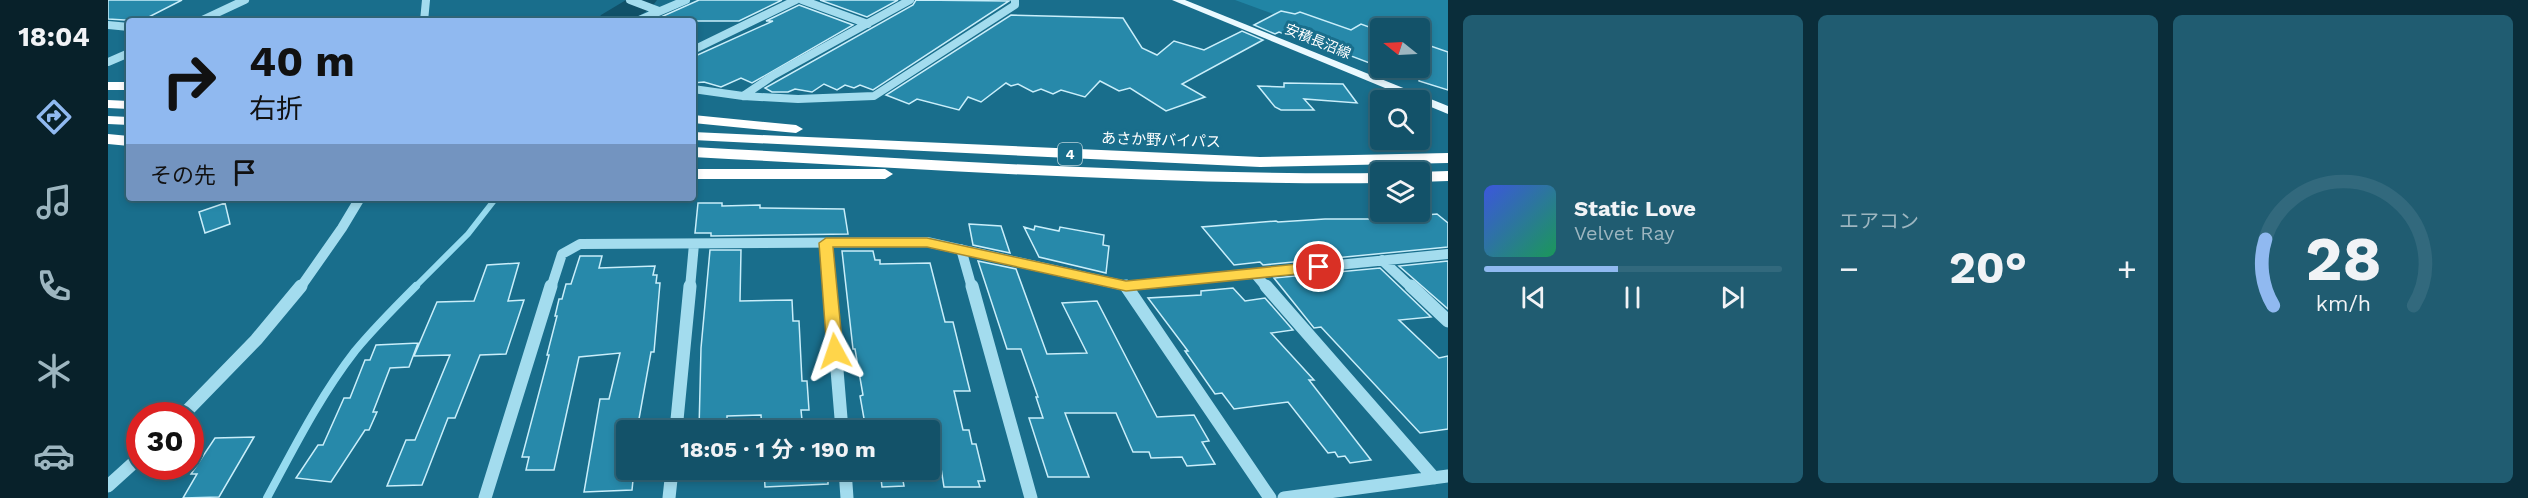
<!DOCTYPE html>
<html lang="ja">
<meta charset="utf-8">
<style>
:root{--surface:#135269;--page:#205c71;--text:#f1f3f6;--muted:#9db6c0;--line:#32697d;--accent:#90b9f0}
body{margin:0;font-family:"Work Sans","Noto Sans JP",sans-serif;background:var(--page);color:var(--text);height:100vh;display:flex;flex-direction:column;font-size:22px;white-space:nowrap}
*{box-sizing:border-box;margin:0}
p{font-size:20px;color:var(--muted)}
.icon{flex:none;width:33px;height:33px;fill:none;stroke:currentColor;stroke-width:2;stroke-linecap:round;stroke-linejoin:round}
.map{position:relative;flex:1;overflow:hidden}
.drawer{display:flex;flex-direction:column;gap:15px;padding:15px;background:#0a2d3a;width:1080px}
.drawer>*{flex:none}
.hud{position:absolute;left:18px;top:18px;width:570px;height:183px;border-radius:6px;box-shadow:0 3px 9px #0003,0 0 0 2px var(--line);background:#90b9f0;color:#111;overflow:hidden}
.needle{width:39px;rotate:288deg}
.buttons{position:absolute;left:1262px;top:18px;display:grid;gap:12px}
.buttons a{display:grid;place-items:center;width:60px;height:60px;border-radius:6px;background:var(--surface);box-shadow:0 3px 9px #0003,0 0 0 2px var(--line);font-size:30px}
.speed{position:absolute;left:18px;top:402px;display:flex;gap:12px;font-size:30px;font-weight:700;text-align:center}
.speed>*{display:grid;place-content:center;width:78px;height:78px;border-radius:50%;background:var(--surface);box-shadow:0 3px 9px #0003,0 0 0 2px var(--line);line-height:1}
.speed .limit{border:9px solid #d22;background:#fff;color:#111}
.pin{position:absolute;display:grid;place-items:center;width:51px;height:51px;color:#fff;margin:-26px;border:3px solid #fff;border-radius:50%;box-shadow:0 2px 6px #0007}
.me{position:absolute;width:66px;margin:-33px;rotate:355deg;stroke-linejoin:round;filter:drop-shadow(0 0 4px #0008)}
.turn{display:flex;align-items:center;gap:21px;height:126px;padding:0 24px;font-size:27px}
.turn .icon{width:78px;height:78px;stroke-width:2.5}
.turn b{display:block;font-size:42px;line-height:51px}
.then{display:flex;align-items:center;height:57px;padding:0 24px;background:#0003;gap:12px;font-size:22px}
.big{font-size:45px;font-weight:700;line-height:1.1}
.drawer .widget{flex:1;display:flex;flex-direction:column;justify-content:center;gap:9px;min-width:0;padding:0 21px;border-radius:9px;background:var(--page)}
.drawer .dial{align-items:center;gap:0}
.dial svg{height:156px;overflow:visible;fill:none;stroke:var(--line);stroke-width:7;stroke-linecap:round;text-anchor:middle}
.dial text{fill:var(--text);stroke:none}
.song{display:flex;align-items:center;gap:18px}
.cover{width:72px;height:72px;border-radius:9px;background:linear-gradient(135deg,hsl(230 70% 55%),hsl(150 70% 35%))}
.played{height:6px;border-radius:3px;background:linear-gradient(90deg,var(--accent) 45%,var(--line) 45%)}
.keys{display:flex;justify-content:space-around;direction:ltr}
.heat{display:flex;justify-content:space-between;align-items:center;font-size:33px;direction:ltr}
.drawer .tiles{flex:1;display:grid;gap:15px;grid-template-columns:repeat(3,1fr)}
.trip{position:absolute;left:508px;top:420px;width:324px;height:60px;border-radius:6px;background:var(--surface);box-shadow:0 3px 9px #0003,0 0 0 2px var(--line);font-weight:700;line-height:60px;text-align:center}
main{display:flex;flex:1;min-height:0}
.menu{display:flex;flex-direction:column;width:108px;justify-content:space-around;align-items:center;background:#08212a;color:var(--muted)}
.menu .icon{width:42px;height:42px}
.menu .on{color:var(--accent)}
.menu b{font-size:27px;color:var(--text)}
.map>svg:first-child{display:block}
</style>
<main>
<nav class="menu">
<b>18:04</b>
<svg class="icon on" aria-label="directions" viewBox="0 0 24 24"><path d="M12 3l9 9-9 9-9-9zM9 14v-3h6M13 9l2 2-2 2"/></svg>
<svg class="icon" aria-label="music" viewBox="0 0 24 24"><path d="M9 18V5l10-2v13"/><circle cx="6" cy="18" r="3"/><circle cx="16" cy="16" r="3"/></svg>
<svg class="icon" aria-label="phone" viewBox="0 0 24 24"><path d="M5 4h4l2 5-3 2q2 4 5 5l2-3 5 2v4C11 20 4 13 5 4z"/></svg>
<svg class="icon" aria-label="climate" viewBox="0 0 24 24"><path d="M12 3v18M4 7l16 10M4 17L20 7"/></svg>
<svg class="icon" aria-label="car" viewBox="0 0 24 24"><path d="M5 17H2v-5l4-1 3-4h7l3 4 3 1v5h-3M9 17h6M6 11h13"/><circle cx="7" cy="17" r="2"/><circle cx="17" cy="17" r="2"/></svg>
</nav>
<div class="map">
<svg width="1340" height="498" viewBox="0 0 1340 498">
<rect width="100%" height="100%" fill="#196e8c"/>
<path fill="#2185a5" d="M1127,0H1340V80L1310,68L1311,28H1272V53Z"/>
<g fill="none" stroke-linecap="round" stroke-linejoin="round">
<path stroke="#96dbf0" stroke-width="6" d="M306,288L360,234L388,198"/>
<path stroke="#96dbf0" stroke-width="8" d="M159,498C186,448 212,396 247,351C266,328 287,307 308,286"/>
<path fill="#105169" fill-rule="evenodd" d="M518,0H549C534,22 512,21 489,21L493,15Z"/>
</g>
<path fill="#2789aa" stroke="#c9eefa" stroke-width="1.5" d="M0,0H74L33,21L0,19Z
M591,0H674L631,21H544Z
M712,0H790L759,17Z
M808,0L901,1L765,90L752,85L746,88L737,85L729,90L716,84L704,92L687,89L680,92H664L657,88L805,5Z
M691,5L745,25L644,83L633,78L613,87L596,82L585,83V57L665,21H658Z
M1173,11L1187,14L1192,12L1243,30L1253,24L1272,31V67L1217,46L1219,49L1171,32L1167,34L1146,25Z
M903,15L1015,18L1034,48L1049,55L1066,41L1096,50L1134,31L1155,40L1074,84L1097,97L1058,111L1022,88L1011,91L992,81L977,97L953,90L945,94L933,89L925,92L910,84L903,86L898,83L873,102L860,97L851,110L809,99L801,104L778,95Z
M1311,42L1340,52V90L1311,81Z
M1176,83L1235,84L1249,103L1196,99L1206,110H1173L1167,107L1150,86L1176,87Z
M117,203L122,224L97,233L91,212Z
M590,203H614V206L652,205V208L736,209L740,234L603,236V233H587Z
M1329,214L1340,223V247L1155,265L1152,262L1126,265L1094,227L1168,221L1170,222L1217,219H1269Z
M861,224L893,226L902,253L865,245Z
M927,226L951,231L952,227L996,235L995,245L1001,246L998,273L931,257L916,227L926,230Z
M602,250H633L632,301L684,300L685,321H691L694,381H699L701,410H693L695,430H654L653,415L619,416V430H591L593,348Z
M734,251H765L767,260H772V264L822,263L837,322H845L862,391H846L855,430H861L864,444H868L877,481H870L872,487H836L827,430H758L752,396L755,395L747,349H745Z
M472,256H494L491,268L547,266L545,275H549L548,283H552L546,352H543L529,430H519V470H526L524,490L476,492L492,399H501L512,353L471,357L446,470H418L421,457H414L441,355H439L449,316H447L451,299H454L458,284H463Z
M870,261L908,269L939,354L979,353L954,303L989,301L1049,417L1086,415L1101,441L1094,442L1107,464L1079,466L1074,457L1043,458L1041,452H1025L1008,413H957L981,477H940L921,418H935L928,397H930L913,349H899Z
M1340,261V309L1291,266Z
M411,263L400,301L416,300L398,354L372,355L347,418H340L314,485L279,486L298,440H307L342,355L306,356L329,302L366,301L379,265Z
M1272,268L1323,317L1291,320L1331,358L1340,356V429L1312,433L1213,327L1206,328L1166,278Z
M1125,288L1137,301L1157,298L1185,330L1163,333L1206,380H1201L1263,460L1242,463L1237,456L1230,457L1227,452L1220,453L1180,402L1126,409L1114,393L1107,394L1077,351H1080L1040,298L1093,295V291Z
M310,343L301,367L282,368L265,412H269L261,430H257L223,482L188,478L210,445H215L236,398H242L257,360H262L268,345Z
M146,437L111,497L75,498L89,474H83L107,438Z
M656,470H720V484L657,487Z
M772,470H793L796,486L774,487Z"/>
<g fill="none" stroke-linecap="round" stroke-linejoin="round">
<path stroke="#a3dcee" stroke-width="8" d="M522,0L551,11
M694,0L760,24
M92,21L137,0
M316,21L318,0
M529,21L578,0
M0,25L21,27
M585,50L688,0
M0,62L21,53
M585,89L635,96L690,99L766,96L907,5V0
M635,96L666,75L802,0"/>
<path stroke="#a3dcee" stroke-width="10" d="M718,243L722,288
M853,249L864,288
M1274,260L1304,288
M1148,275L1159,288
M1018,286L1019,288
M192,288L234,228L252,198
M443,288L454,254L472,244L819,242L1018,286L1340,254
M582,288L586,244"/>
<path stroke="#a3dcee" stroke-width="13" d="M722,286L734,430
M864,286L923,498
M1018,286L1162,498
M1158,286L1326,478
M1303,286L1340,321
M74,416L148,340L193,286
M568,430L582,286
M737,470L739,498
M0,486L32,457
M377,498L443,286
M561,498L564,470
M1176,498L1340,476"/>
<path fill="#eaf9ff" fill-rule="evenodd" d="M1064,0H1077L1340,106V114Z"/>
<path fill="#fff" fill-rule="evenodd" d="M0,82H21V90H0Z
M0,100L21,101V109L0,108Z
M585,115L688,125L695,129L688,133L585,123Z
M0,116L21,117V125L0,124Z
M585,132L1152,157L1340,153V163L1152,167L585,140Z
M0,134L21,136V146L0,144Z
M585,147C814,159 1043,175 1272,173V183C1043,185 814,169 585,157Z
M585,169H777L785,174L777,179H585Z
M1340,171V181L1311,182L1310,172Z"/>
</g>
<path fill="#ffd54a" stroke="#a68a30" stroke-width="1.5" d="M718,238H819L1018,281L1211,262L1218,267L1211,272L1018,291L819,247H725L735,351L733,355H721L719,351L711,243Z"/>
<g text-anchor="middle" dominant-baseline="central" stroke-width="6" stroke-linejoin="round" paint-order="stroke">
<g font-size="14" fill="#fff" stroke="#196e8c">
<text transform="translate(1210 41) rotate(22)">安積長沼線</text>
</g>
<rect fill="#196e8c" stroke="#bad4dc" stroke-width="1.5" x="950" y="143" width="24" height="22" rx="4.5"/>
<g font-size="14" font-weight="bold" fill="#fff">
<text x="962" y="154">4</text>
</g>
<g font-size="15" fill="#fff" stroke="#196e8c">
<text transform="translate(1053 140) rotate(2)">あさか野バイパス</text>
</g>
</g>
</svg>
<div class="buttons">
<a><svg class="needle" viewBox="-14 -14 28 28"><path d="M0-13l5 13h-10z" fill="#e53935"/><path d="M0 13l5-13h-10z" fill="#9db6c0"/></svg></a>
<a><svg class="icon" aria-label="search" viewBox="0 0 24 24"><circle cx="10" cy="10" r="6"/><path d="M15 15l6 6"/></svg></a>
<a><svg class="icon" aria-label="layers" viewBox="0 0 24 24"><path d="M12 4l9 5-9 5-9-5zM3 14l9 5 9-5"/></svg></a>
</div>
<div class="speed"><div class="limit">30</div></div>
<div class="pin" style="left:1211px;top:267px;background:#d93025"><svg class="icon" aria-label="arrive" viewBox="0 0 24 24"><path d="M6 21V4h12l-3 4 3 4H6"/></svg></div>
<svg class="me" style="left:727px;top:351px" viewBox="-20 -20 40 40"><path d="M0-17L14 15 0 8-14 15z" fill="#ffd54a" stroke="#fff" stroke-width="4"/></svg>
<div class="trip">18:05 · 1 分 · 190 m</div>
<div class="hud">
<div class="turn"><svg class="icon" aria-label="right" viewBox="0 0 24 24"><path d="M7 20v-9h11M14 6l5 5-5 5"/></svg><div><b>40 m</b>右折</div></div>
<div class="then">その先<svg class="icon" aria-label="arrive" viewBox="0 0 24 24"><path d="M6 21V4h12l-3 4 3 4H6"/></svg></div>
</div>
</div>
<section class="drawer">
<div class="tiles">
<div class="widget">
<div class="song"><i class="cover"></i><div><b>Static Love</b><p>Velvet Ray</p></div></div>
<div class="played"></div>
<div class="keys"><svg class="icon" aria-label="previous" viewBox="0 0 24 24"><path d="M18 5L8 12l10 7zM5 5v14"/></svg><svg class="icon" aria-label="pause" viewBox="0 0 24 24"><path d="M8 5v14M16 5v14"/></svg><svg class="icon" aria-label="next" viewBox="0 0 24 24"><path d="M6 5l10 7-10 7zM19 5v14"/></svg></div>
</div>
<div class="widget"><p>エアコン</p>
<div class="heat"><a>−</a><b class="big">20°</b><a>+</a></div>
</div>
<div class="widget dial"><svg viewBox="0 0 100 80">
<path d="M14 69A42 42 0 1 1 86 69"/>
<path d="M14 69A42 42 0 0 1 10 35" stroke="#90b9f0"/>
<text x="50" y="56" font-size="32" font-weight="700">28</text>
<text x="50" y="72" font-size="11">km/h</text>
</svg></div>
</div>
</section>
</main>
